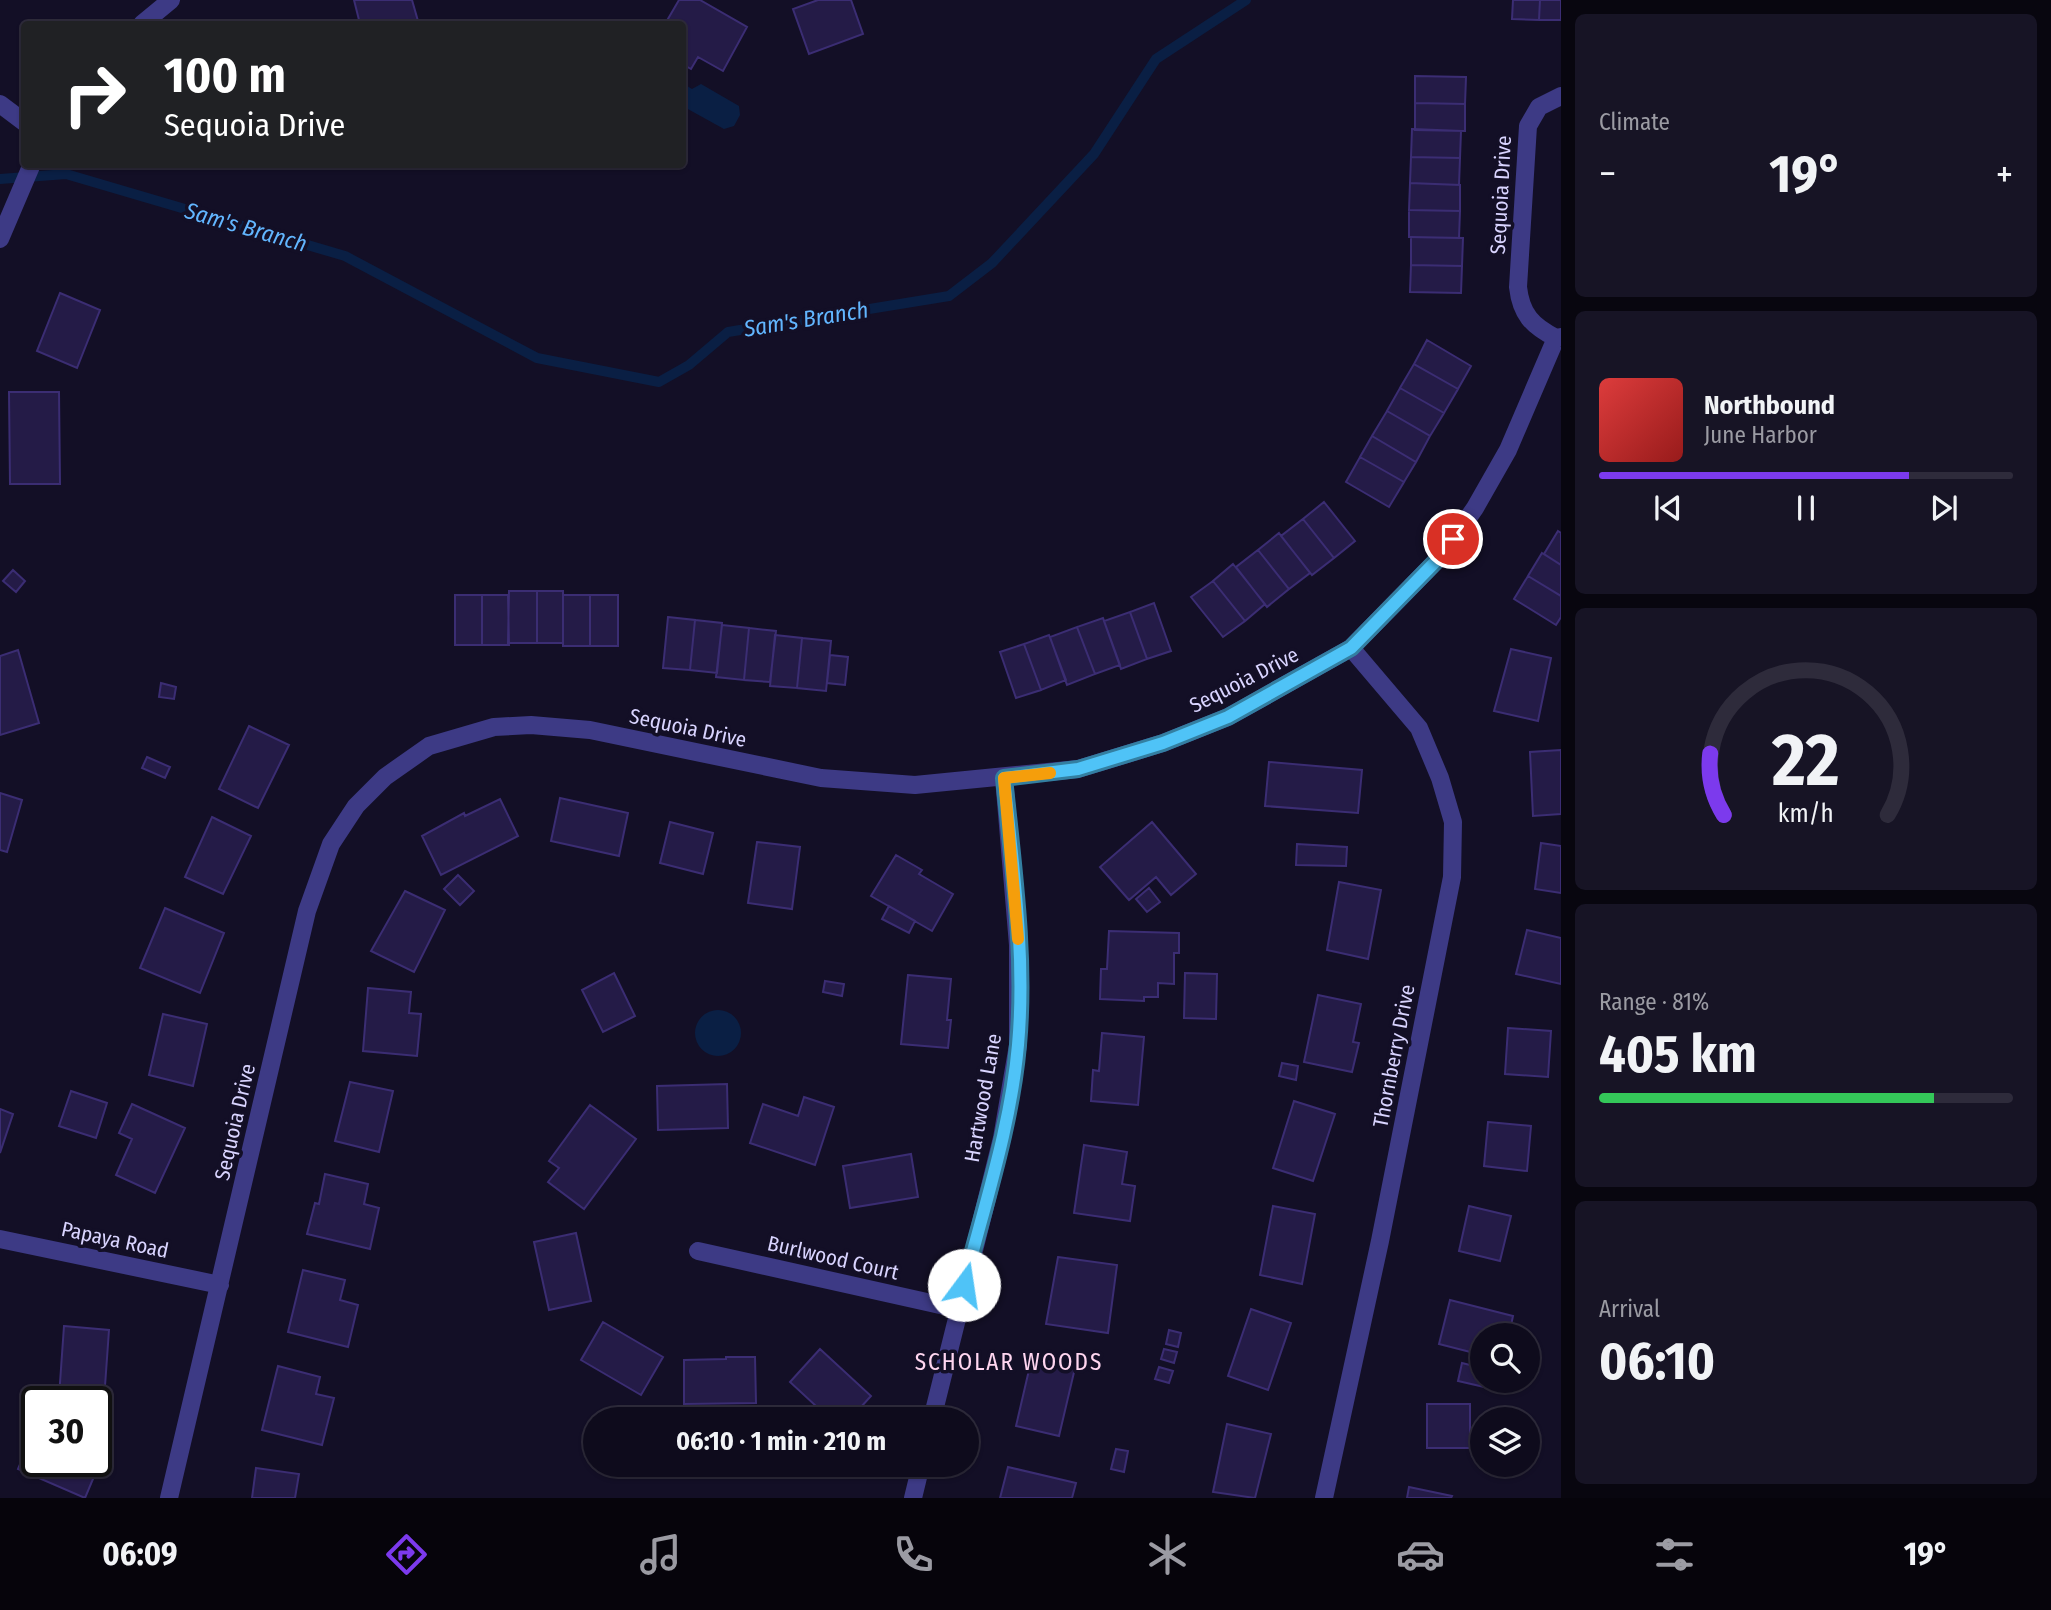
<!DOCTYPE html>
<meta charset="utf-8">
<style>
:root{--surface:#0e0b1c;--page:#171425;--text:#f1f3f6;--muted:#9b9ba3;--line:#2e2b3b;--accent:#7c3aed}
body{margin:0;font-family:"Fira Sans Condensed",sans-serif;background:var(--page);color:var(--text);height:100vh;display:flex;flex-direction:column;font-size:26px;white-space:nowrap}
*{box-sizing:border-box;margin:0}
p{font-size:23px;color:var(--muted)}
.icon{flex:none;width:38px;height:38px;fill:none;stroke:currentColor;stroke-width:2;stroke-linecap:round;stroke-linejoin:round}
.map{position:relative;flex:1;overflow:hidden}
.panel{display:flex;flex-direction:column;gap:14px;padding:14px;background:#08060f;width:490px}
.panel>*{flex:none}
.banner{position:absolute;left:21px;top:21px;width:665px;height:147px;border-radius:7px;box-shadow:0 2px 5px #0004,0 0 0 2px var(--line);background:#202124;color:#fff;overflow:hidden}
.fabs{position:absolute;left:1470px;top:1323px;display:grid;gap:14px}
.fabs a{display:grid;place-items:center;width:70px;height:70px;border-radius:50%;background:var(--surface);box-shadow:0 2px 5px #0004,0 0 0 2px var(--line);font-size:35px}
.speed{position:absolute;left:21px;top:1386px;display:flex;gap:14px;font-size:35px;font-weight:700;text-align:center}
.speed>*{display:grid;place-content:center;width:91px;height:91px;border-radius:50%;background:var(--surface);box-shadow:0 2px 5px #0004,0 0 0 2px var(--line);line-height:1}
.speed .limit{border:4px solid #111;border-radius:10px;background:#fff;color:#111}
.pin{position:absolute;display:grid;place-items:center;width:60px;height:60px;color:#fff;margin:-30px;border:4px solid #fff;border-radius:50%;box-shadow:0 2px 7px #0007}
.me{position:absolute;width:77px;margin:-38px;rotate:14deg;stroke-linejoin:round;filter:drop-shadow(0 0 5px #0008)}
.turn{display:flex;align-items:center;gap:24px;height:147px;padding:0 28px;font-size:32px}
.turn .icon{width:91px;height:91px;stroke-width:2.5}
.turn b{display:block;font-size:49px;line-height:60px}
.big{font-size:52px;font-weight:700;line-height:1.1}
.panel .card{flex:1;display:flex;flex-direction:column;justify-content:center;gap:10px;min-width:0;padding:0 24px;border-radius:10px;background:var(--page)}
.panel .dial{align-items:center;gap:0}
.dial svg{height:182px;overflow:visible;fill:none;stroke:var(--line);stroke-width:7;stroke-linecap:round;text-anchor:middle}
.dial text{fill:var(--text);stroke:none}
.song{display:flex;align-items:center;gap:21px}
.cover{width:84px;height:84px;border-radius:10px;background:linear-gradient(135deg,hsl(0 70% 55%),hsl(0 70% 35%))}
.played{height:7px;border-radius:4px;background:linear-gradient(90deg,var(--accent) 75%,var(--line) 75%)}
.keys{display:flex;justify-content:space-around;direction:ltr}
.heat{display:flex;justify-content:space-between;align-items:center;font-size:38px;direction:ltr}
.charge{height:10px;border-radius:5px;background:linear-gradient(90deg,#34c759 81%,var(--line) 0)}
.trip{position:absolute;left:583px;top:1407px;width:396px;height:70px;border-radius:35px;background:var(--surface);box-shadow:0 2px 5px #0004,0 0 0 2px var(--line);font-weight:700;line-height:70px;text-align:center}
.menu{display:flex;height:112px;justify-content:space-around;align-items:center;background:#06040b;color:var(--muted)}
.menu .icon{width:49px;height:49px}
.menu .current{color:var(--accent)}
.menu b{font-size:32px;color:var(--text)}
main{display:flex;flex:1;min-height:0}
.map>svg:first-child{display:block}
</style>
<main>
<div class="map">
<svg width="1561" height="1498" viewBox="0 0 1561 1498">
<rect width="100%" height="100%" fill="#130f26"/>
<path fill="#0a1f44" d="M701,84L739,106L740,115L734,126L724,129L686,108L682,94L687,86L692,89Z
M695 1033a23 23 0 1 1 46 0a23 23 0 1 1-46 0Z"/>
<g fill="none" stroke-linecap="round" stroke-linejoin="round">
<path stroke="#0a1f44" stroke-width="10" d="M0,179L66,174L345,256L537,358L659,382L689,365L728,332L949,296L992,263L1094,154L1156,59L1246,0"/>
</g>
<path fill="#241b47" stroke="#3b2d73" stroke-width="2" d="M354,0H412L418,21L402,24H360Z
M679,0H700L747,27L723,71L698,57L691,69L682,64V24H665Z
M818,0H851L863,34L809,54L793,9Z
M1513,0H1540L1539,20L1512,19Z
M1540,0H1561V20H1539Z
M1415,76L1466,77L1465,104L1415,103Z
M1415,103L1465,104V131L1415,130Z
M1412,129L1461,131L1460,158L1411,157Z
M1411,157L1460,158L1459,185L1410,183Z
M1410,183L1460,185V211L1409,210Z
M1409,210L1460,211L1459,238L1409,237Z
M1411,237L1463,238L1462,266L1411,265Z
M1411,265L1462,266L1461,293L1410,292Z
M60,293L100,310L77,368L37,351Z
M1427,340L1471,366L1458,389L1414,364Z
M1414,364L1458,389L1444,413L1400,388Z
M1400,388L1444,413L1430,436L1387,411Z
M9,392H59L60,484H10Z
M1387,411L1430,436L1416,462L1372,436Z
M1372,436L1416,462L1404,482L1360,457Z
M1360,457L1404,482L1389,507L1346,482Z
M1324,502L1355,541L1334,558L1303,519Z
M1303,519L1334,558L1312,575L1281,536Z
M1558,531L1561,533V565L1544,554Z
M1279,533L1310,573L1289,589L1258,550Z
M1258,550L1289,589L1267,607L1236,567Z
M1542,553L1561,565V596L1528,576Z
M1233,564L1265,604L1245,621L1213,581Z
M13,570L25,581L16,592L3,581Z
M1528,576L1561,596V617L1556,625L1514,599Z
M1213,581L1245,621L1223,637L1191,597Z
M509,591H537V643H508Z
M537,591H563V643H537Z
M455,595H482V645H455Z
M482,595H508L509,645H482Z
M563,595H590V646H563Z
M590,595H618V646H590Z
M1154,603L1171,651L1147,659L1130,612Z
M1130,612L1147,659L1121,669L1104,621Z
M668,617L695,620L690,670L663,668Z
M1103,618L1120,665L1095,674L1077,627Z
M695,620L722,623L717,673L690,670Z
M722,625L749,628L744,680L716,677Z
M1077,627L1095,674L1067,685L1050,637Z
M749,628L776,631L770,682L744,680Z
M775,635L802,638L797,688L770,686Z
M1049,635L1066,680L1041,690L1024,644Z
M802,638L831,641L826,691L797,688Z
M1024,644L1041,690L1016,698L1000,652Z
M1511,649L1551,658L1538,721L1494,711Z
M18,650L39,723L0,735V656Z
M830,655L848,657L845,685L827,683Z
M161,683L176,687L174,699L159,697Z
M249,726L289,745L258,808L219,789Z
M1561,750V814L1533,816L1530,752Z
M147,757L170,767L165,778L142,768Z
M1269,762L1362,770L1358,813L1265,806Z
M0,793L22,800L7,852L0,850Z
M560,798L628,813L619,856L551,841Z
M500,799L518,836L441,875L422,836L464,813L465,816Z
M212,817L251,836L223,894L185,877Z
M670,822L713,833L703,874L660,863Z
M1152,822L1196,874L1171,895L1156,877L1129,900L1100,867Z
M757,842L800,847L792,909L748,903Z
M1541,843L1561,846V893L1535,889Z
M1297,844L1347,847L1346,866L1296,865Z
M896,855L922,870L919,874L953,894L932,931L871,896Z
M458,875L474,891L460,905L444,889Z
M1339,882L1381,890L1368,959L1327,950Z
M1149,888L1160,902L1147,912L1136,899Z
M405,891L445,910L414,972L371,951Z
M889,906L915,921L909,933L882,919Z
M165,908L224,933L200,993L140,968Z
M1527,930L1561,938V984L1516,974Z
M1109,931L1179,933V953H1174V984L1158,983V997H1144V1001L1100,999L1101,969H1107Z
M614,973L635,1016L603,1032L582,990Z
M1185,973L1217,974L1216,1019L1184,1018Z
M908,975L951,979L947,1020H951L948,1048L901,1044Z
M825,981L844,984L842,996L823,992Z
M368,988L411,992L409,1013L421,1014L417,1056L363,1051Z
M1318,995L1361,1004L1353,1042L1359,1043L1352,1072L1304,1062Z
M163,1014L207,1024L193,1086L149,1075Z
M1508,1028L1551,1031L1548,1077L1505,1074Z
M1102,1033L1144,1037L1138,1105L1091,1101L1093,1070L1099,1071Z
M1282,1063L1298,1066L1296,1080L1279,1076Z
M350,1082L393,1091L379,1152L335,1141Z
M727,1084L728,1128L658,1130L657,1086Z
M71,1091L107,1103L96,1138L59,1126Z
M804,1097L834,1107L815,1165L750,1143L763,1104L798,1116Z
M1294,1101L1335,1114L1313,1181L1273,1168Z
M132,1104L185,1128L155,1193L116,1175L132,1139L119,1133Z
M590,1105L636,1139L584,1209L548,1182L559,1168L549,1161Z
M0,1109L13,1114L0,1153Z
M1488,1122L1531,1126L1527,1171L1484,1166Z
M1084,1145L1127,1152L1122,1184L1135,1186L1130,1221L1074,1213Z
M911,1154L918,1197L850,1208L843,1166Z
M325,1174L368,1184L364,1204L379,1208L370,1249L307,1234L315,1203L319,1204Z
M1273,1206L1315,1214L1302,1284L1260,1275Z
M1469,1206L1511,1216L1500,1261L1459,1251Z
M576,1233L591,1301L549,1310L534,1242Z
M1058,1257L1117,1265L1108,1333L1046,1324Z
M303,1270L345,1280L340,1300L358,1305L348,1347L288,1332Z
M1450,1300L1513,1316L1509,1335H1482V1355L1439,1344Z
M1251,1309L1291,1323L1268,1390L1228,1376Z
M603,1322L663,1357L641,1395L581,1360Z
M64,1326L109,1330L104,1400L99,1399L98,1417L96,1402H63V1397H59Z
M1169,1330L1181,1333L1178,1347L1166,1344Z
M820,1349L871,1396L850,1419H830L790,1382Z
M1164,1349L1177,1352L1174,1363L1161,1359Z
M726,1357H755L756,1403L684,1404V1360L726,1359Z
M1032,1357L1075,1368L1059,1436L1016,1426Z
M1462,1363L1482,1368V1381H1495L1493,1389L1458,1381Z
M278,1366L320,1377L316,1394L334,1398L322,1445L262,1430Z
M1159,1367L1173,1371L1169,1383L1155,1379Z
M1427,1404H1470V1448H1427Z
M37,1424V1461H96V1436L109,1441L85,1498L18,1469Z
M1227,1424L1271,1434L1255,1498L1213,1492Z
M1116,1449L1128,1451L1124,1472L1111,1469Z
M1008,1467L1076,1483L1072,1498H1000Z
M256,1468L299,1474L295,1498H252Z
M1409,1487L1452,1496L1451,1498H1407Z"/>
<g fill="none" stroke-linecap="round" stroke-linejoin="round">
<path stroke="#3d3a85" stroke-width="18" d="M142,24L171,0
M1561,96L1539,107L1528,126L1518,287C1521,314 1532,326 1556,338L1561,337
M0,104L24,122
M0,239L32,164
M0,1239L220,1285
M698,1251L958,1309
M932,1419L1002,1138L1018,1045V945L1004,778
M169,1498L307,911L331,844L356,806L385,777L429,746L494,727L531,725L590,730L821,778L915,785L1078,769L1163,743L1228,717L1351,648L1442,555L1475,508L1508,450L1556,338
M913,1498L921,1465
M1324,1498L1380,1241L1452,877L1453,822L1440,778L1419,728L1351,648"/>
</g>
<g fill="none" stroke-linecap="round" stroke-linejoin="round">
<g stroke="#337fa1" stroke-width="18">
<path id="route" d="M964,1285C984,1206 1011,1126 1018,1045C1026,957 1013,866 1004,778L1078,769L1163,743L1228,717L1351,648L1442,555L1453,539"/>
</g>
<use href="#route" stroke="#4fc3f7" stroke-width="12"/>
<path stroke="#f59e0b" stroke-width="12" d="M1018,939L1004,778L1050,773"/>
</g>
<g text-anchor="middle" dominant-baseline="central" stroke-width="7" stroke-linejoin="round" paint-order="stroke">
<g font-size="21" fill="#d9d4ff" stroke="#130f26">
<text transform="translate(1501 195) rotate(-87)">Sequoia Drive</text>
<text transform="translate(1244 680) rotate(-27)">Sequoia Drive</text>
<text transform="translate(688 728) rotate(12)">Sequoia Drive</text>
<text transform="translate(1394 1056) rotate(-79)">Thornberry Drive</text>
<text transform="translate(983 1098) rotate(-80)">Hartwood Lane</text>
<text transform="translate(235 1122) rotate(-77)">Sequoia Drive</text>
<text transform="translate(115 1240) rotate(12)">Papaya Road</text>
<text transform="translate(833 1258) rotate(13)">Burlwood Court</text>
</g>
<g font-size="23" font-style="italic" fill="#62b6ff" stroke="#130f26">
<text transform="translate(246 227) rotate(16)">Sam's Branch</text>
<text transform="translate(806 319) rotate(-9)">Sam's Branch</text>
</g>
<g font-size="23" letter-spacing="2" fill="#ffd6f0" stroke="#130f26">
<text x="1009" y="1362">SCHOLAR WOODS</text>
</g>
</g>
</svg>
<div class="fabs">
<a><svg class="icon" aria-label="search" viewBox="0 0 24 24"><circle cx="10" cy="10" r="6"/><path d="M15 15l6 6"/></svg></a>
<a><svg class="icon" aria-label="layers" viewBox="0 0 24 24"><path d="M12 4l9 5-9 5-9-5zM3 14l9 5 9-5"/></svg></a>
</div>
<div class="speed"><div class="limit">30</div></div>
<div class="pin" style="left:1453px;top:539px;background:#d93025"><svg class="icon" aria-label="arrive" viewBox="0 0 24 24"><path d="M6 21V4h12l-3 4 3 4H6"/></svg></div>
<svg class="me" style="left:964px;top:1285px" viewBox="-20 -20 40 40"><circle r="19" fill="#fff"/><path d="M0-13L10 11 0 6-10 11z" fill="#4fc3f7"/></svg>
<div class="trip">06:10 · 1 min · 210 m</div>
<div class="banner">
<div class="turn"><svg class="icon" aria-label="right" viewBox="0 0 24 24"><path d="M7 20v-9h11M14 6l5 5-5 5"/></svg><div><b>100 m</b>Sequoia Drive</div></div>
</div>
</div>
<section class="panel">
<div class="card"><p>Climate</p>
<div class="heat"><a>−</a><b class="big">19°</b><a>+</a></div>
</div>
<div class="card">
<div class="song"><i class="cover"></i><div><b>Northbound</b><p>June Harbor</p></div></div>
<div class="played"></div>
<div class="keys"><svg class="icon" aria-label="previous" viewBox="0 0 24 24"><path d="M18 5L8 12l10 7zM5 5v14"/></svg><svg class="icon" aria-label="pause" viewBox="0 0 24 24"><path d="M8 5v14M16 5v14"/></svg><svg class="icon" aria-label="next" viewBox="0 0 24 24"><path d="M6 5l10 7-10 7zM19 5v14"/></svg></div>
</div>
<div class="card dial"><svg viewBox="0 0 100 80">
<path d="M14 69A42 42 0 1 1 86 69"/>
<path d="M14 69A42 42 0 0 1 8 42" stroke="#7c3aed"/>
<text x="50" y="56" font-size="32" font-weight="700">22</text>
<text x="50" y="72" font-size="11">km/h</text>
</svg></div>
<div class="card"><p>Range · 81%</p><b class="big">405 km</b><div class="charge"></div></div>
<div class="card"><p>Arrival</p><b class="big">06:10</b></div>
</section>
</main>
<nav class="menu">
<b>06:09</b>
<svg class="icon current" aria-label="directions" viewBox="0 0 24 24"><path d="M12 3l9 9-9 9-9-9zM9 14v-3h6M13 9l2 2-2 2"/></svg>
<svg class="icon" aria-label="music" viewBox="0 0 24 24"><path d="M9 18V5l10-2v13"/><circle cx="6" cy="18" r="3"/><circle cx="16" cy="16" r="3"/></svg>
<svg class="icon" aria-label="phone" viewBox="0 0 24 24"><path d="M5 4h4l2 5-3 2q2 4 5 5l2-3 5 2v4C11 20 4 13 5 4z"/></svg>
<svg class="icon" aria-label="climate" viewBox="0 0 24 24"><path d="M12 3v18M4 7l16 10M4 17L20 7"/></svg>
<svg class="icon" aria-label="car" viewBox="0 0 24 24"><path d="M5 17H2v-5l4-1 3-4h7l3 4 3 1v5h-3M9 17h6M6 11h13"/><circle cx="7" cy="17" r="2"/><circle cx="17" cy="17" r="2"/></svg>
<svg class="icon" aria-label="filters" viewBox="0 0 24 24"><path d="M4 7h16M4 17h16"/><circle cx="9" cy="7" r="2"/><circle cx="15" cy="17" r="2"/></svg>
<b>19°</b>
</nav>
